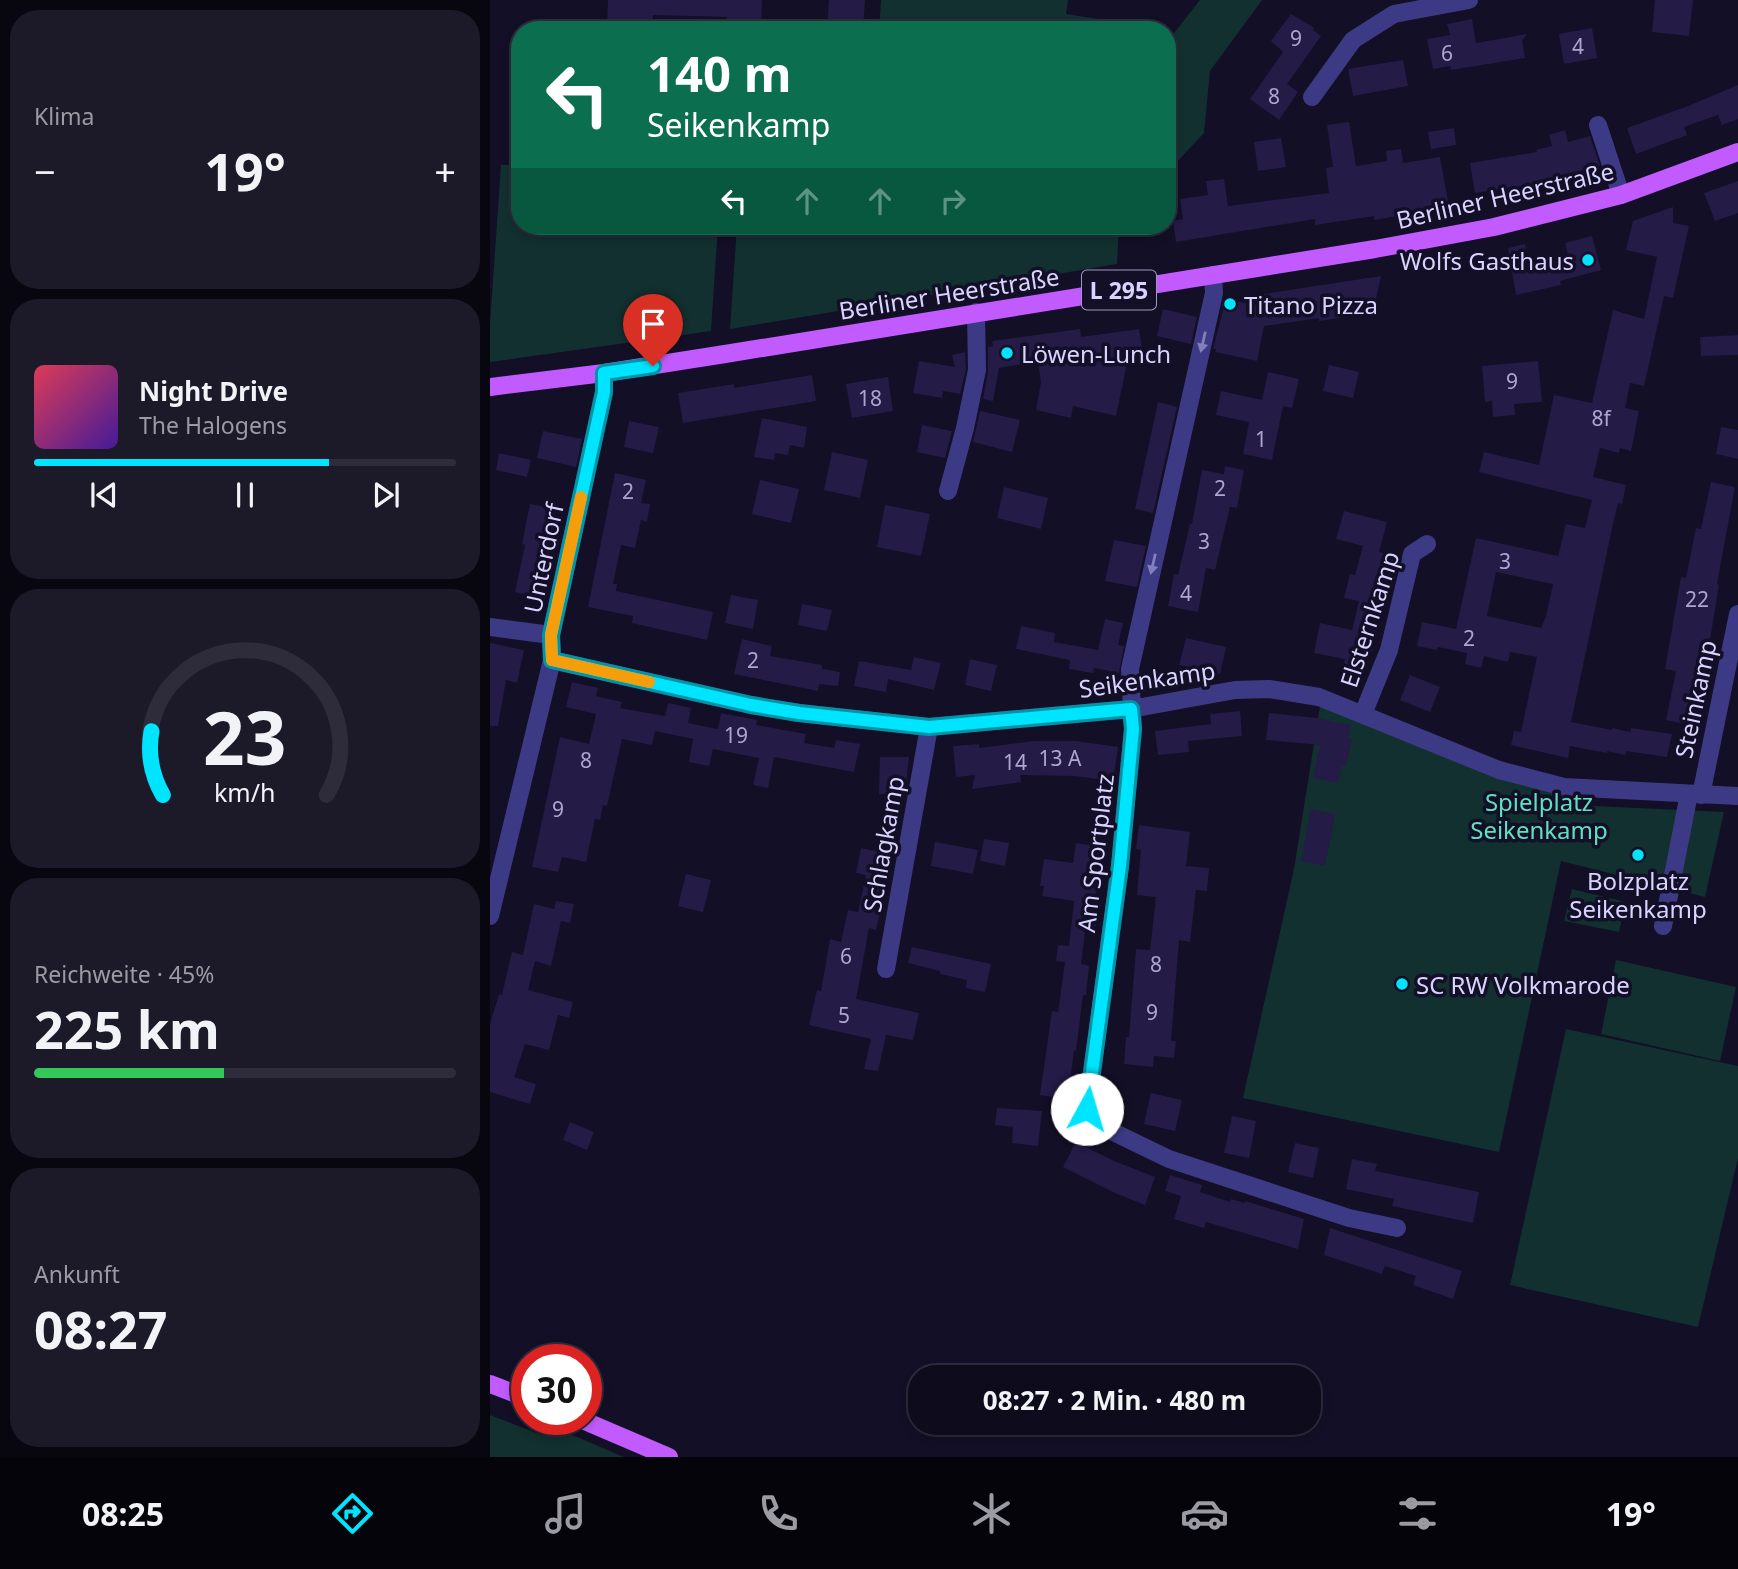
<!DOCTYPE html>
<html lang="de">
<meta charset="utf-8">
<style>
:root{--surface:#0e0b1c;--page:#1c1929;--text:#f1f3f6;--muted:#9b9ba3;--line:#2e2b3b;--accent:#00e5ff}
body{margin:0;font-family:"Noto Sans",sans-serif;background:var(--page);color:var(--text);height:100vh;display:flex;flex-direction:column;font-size:26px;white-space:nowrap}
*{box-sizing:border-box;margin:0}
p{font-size:23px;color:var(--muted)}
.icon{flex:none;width:38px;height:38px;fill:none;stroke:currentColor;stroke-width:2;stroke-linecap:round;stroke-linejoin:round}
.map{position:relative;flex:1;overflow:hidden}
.details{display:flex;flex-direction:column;gap:10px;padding:10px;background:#08060f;width:490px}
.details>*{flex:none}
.top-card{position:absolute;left:21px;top:21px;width:665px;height:214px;border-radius:28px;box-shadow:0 4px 10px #0003,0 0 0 2px var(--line);background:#0b6e4f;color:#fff;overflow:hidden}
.speed{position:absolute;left:21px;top:1344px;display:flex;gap:14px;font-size:35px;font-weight:700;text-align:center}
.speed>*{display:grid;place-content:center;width:91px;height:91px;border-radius:50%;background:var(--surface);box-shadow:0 4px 10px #0003,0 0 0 2px var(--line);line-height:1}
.speed .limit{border:10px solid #d22;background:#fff;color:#111}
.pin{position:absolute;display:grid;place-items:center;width:60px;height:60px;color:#fff;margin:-72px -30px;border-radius:50% 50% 50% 0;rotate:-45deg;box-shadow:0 0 7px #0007}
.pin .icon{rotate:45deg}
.me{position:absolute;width:77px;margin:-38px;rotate:6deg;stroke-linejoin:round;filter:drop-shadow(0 0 5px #0008)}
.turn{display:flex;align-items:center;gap:24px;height:147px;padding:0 21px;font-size:32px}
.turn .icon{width:91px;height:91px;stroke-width:2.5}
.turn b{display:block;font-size:49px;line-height:60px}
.lanes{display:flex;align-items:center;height:66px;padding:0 21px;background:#0003;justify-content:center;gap:35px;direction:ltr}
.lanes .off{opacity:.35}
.big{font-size:52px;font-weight:700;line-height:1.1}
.details .tile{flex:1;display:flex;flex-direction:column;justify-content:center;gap:10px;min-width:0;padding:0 24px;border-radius:28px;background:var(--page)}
.details .dial{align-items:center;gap:0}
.dial svg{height:182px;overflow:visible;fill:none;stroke:var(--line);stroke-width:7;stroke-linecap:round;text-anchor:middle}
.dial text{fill:var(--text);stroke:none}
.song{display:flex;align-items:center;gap:21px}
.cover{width:84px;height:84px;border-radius:10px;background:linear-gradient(135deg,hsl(350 70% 55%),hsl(260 70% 35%))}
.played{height:7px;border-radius:4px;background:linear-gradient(90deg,var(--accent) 70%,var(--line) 70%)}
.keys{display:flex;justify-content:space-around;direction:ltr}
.heat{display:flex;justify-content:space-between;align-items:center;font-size:38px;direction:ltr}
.charge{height:10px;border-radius:5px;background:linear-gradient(90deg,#34c759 45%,var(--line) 0)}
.trip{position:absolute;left:418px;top:1365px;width:413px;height:70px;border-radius:28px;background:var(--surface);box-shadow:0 4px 10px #0003,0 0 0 2px var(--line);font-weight:700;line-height:70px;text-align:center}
.menu{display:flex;height:112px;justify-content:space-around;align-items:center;background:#06040b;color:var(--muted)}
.menu .icon{width:49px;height:49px}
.menu .selected{color:var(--accent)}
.menu b{font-size:32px;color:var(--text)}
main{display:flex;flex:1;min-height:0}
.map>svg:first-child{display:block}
</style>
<main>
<section class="details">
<div class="tile"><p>Klima</p>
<div class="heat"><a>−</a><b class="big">19°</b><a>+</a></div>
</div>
<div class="tile">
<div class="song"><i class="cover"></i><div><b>Night Drive</b><p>The Halogens</p></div></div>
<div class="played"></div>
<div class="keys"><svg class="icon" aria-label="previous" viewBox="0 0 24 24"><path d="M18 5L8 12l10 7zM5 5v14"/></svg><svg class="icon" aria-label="pause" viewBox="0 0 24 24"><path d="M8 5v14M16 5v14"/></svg><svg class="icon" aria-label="next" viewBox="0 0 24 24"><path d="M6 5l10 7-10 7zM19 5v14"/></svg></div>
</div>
<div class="tile dial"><svg viewBox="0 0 100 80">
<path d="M14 69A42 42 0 1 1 86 69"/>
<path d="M14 69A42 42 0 0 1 9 41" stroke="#00e5ff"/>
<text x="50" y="56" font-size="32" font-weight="700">23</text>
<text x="50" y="72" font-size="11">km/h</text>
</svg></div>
<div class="tile"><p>Reichweite · 45%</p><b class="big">225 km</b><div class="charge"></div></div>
<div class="tile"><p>Ankunft</p><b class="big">08:27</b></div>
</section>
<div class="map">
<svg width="1248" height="1457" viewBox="0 0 1248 1457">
<rect width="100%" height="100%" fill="#130f26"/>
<path fill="#12302f" d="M391,0H578L576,14L628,22L629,30H389Z
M710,0H772L720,71L714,133L682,167L677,165V42Z
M11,165H30V226H228L221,331L0,362V324Z
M247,226H629L627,264L240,329Z
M830,706L1003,777L1077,796L1083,805L1234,812L1215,897L1071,861L1009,1152L753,1098L804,869Z
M1082,889L1136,902L1129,932L1074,921Z
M1126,960L1246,987L1230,1061L1111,1034Z
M1076,1029L1248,1066V1158L1208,1327L1020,1285Z
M0,1415L52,1435L66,1428L134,1457H0Z"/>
<path fill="#241b47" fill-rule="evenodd" d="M118,0H272L271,30H237V17L163,15L162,30H117Z
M339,0H375L373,30H337Z
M1165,0H1203L1199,36L1162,32Z
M801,14L824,28L823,30L831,36L797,84L808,92L789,120L760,99L793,52L781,41Z
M982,19L986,43L1037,34L1032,41L1035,58L961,70L960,66L943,69L937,39L960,35L957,24Z
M1102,28L1107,58L1074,64L1069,34Z
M913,60L918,86L863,96L858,69Z
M1248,85V119L1232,125L1228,115L1194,127L1197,135L1146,154L1137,128L1198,106Z
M859,122L866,166L897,161L896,151L911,149L913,163L950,157L959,207L884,220V216L825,225V219L686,242L683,221L693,219L690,199L718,195L716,181L734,179L738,206L839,193L836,168L843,167L837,125Z
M964,128L966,145L941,149L938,132Z
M1075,130L1078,142L1100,136L1110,166L1035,185L985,193L980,163L1047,152L1046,150L1062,146L1059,135Z
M791,138L796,167L768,171L764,142Z
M1248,181V213L1225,221L1214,193Z
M1183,207V223L1199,226L1183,298L1174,296L1154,386L1140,383L1135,408L1149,411L1141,451L1130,448L1129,453L1110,448L1103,477L1136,485L1132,504L1128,503L1123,524L1081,722L1122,730V728L1140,732L1141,728L1182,734L1177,757L1136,751L1135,755L1117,751V753L1080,746L1078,758L1021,745L1024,731L1031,732L1047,657L1020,652L1018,662L994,656L991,668L975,664L977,653L948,647L947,650L927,646L932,622L966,629L986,538L1068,556L1076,524L1095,528L1102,500L989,472L994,452L1049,465L1064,395L1102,403L1123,310L1154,319L1167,257L1136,250L1143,221ZM1006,572L1063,584L1056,616L1051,628L997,616Z
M1102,236L1111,270L1070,281L1071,285L1026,295L1018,248L1035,244L1041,271L1080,263L1075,243Z
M891,276L883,313L829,321V318L774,326L767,361L725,352L726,349H723L736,299L769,306L767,295Z
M673,309L707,317L701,344L667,336Z
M590,329L591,337L649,329L654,361L637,363L626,416L583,406L581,418L546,410L551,382L548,361L509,368L503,401L493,399L498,372V347L503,346L502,341Z
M1248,335V355L1211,356L1210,337Z
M475,352L476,369L470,394L453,391L452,398L423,393L429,361L465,367L462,355Z
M1048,361L1052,402L1024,404L1025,415L1003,417L1002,401L995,402L992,366Z
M839,365L869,372L863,398L833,391Z
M778,372L809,379L802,408L793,406L782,460L753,454L759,422L726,415L731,391L772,400Z
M322,375L326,401L193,423L188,393L244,384V388Z
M398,377L403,411L362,418L356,384Z
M668,402L687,407L663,513L645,509Z
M490,411L530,420L522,452L483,442Z
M272,418L317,427L314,448L300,445L298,455L285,453L284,460L264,457Z
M139,421L169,427L163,453L134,447Z
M432,425L462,431L455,458L427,452Z
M1231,427L1248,430V459L1226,454Z
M53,431L92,439L86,467L47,458Z
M342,452L378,460L370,498L334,490Z
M9,453L41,460L37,477L6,470Z
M735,466L754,470L747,508L740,507L725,570L716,568L708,612L678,606L684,574L688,575L700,524H702L712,470L734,474Z
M125,473L156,480L151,503L160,504L157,522L151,520L145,548L131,545L123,584H127L126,591L223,612L217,640L142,623L143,616L98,607Z
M270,480L309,489L301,523L262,514Z
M1221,482L1245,487L1227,584L1229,585L1214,676L1211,675L1201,725L1176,720L1186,671L1175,669L1191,577L1196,578L1206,528L1211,529Z
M514,487L558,498L551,529L507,518Z
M40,504L66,509L50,598L25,592L35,545L32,544Z
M395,505L440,514L431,556L387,547Z
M854,511L897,522L889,552L904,556L882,652L875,650L868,684L850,680L855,659L824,653L830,623L862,630L869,601L854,598L860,574L865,575L873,546L846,539Z
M624,540L656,546L647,587L615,581Z
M241,595L268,600L263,629L235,623Z
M312,604L342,610L337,631L308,625Z
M615,619L633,623L628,645L634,646L629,673L604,668L603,673L579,669L580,660L526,649L531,626L565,633L564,642L608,650Z
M696,638L736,647L730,674L689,665Z
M252,639L282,646L280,656L332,665V669L350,672L348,686L329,684L328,691L244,674Z
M0,643L34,650L27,683L16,680L8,726H0Z
M424,657L451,663L444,690L398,679L396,692L364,686L369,661L421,670Z
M480,659L507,665L501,691L475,685Z
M920,675L950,687L940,712L910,700Z
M82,682L108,688L106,696L132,702L130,708L175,716L178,703L201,708L198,723L228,729L231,713L267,720L266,725L316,734L314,743L344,748L346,740L370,744L364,772L284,757L278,788L263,785L269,758L223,749L219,766L199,762L203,739L165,731L162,745L132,739L117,806L113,805L110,820L105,819L96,862L72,857L68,872L42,867L70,737L99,744L106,714L76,707Z
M750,711L752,736L698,741L699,752L668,755L665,731L721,724L720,714Z
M779,713L827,718L861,725L858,738L862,739L856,766H852L848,783L823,778L830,745L776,740Z
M544,741H586L628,747L623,781L584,776L530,775L531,782L482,789L485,775L466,777L463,746L489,744V748Z
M390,757H419L415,794H389Z
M821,809L845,814L835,866L811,861Z
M649,825L700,832L696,866L719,868L717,891L706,890L700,942L689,940L681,1041H686L684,1058L664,1056L663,1067L634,1064L636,1037H639L646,949L660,950L666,897L647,895L651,850L646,849Z
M494,839L519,843L515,866L490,861Z
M445,842L488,850L483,874L441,866Z
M586,843L612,847L604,907H608L604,934L595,932L591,964L599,966L596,995H593L586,1051L584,1050L578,1099L550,1095L562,1011L568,1012L575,962L566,961L568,945L579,946L584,901L552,896L554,886H550L554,859L583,863Z
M371,848L403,855L386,930L379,928L366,999L429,1013L423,1040L396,1035L388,1071L374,1069L381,1039L319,1025L327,990L331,991L340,939L351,942L358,910L368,912L376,875L366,873Z
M196,874L221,880L213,912L188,906Z
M66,901L84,904L80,923L71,921L61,966L45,961L38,990L83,1002L79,1018L68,1015L59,1050L35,1044L24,1077L46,1084L40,1104L0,1092V1024L9,994L12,995L22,952L33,955L44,904L64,909Z
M422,947L501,964L495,992L476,988L477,980L450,974V971L418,963Z
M661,1093L692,1100L685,1131L654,1124Z
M507,1108L552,1111L548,1146L522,1143L523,1127L505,1125Z
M742,1116L766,1121L759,1158L734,1153Z
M80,1122L104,1132L97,1150L73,1140Z
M586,1142L624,1161L665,1177L655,1205L625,1193L573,1167Z
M805,1143L829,1148L823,1178L798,1172Z
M862,1159L887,1164L885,1171L989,1192L983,1223L902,1206L904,1199L856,1189Z
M680,1175L712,1185L710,1192L740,1202L741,1199L755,1203V1201L814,1219L808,1249L716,1222L714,1228L684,1219L691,1196L675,1191Z
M840,1228L972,1271L963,1299L923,1285L926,1276L895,1266L892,1274L834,1255Z"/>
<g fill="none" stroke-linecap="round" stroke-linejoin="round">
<path stroke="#3d3a85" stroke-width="18" d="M822,97L863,40L904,14L979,0
M1108,125L1131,195
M723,275L724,293L640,669L643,729L630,866L597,1109L605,1121L617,1129L679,1159L859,1218L907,1228
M458,491L475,428L487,370L486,312
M0,627L61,635
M62,660L261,705L309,713L439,727L641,709L745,690L779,689L829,697L1009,770L1074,787L1248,796
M873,714L899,650L922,554L937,544
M1211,795L1248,614
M0,916L62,660L61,635L114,392V373
M1173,926L1199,794
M396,969L439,727"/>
<path stroke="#c25bff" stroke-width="18" d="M0,387L114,373L235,354L885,249L1004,227L1131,195L1248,152
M0,1384L37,1398
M90,1419L179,1457"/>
</g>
<defs><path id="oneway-solid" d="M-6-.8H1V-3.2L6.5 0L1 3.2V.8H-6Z" transform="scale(1.75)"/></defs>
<g fill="#837fbc">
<use href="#oneway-solid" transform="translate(713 342) rotate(103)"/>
<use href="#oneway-solid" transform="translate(663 564) rotate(103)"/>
</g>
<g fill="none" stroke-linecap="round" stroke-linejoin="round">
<g stroke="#0095a6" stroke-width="18">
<path id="route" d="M163,366L114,373V392L61,635L62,660L261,705L309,713L439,727L641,709L643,729L630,866L597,1109"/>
</g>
<use href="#route" stroke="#00e5ff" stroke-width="12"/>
<path stroke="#f59e0b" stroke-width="12" d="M91,497L61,635L62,660L159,682"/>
</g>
<g fill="#00e5ff" stroke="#130f26" stroke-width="2.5">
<circle cx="1098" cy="260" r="7"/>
<circle cx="740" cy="304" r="7"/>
<circle cx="517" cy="353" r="7"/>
<circle cx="1148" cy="855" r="7"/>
<circle cx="912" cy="984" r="7"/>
</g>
<g text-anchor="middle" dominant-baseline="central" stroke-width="7" stroke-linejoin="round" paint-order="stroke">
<g font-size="21" fill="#aca6d1">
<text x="806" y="38">9</text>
<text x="1088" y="46">4</text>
<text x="957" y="53">6</text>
<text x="784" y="96">8</text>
<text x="1022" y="381">9</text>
<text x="380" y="398">18</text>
<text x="1111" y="418">8f</text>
<text x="771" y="439">1</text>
<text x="730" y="488">2</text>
<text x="138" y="491">2</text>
<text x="714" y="541">3</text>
<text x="1015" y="561">3</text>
<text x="696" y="593">4</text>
<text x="1207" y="599">22</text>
<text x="979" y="638">2</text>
<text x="263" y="660">2</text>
<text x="246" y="735">19</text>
<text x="570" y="758">13 A</text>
<text x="96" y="760">8</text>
<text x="525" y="762">14</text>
<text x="68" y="809">9</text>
<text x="356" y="956">6</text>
<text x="666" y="964">8</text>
<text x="662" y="1012">9</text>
<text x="354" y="1015">5</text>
</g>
<rect fill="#130f26" stroke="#9e99be" stroke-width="2" x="592" y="270.5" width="74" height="39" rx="5"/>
<g font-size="23" font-weight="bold" fill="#d9d4ff">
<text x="629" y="290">L 295</text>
</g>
<g font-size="24" fill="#d9d4ff" stroke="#130f26">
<text transform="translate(1015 195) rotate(-13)">Berliner Heerstraße</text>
<text transform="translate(459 293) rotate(-9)">Berliner Heerstraße</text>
<text transform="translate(53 558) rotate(-78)">Unterdorf</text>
<text transform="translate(879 619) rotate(-72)">Elsternkamp</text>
<text transform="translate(657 679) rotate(-8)">Seikenkamp</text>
<text transform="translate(1205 699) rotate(-78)">Steinkamp</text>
<text transform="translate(393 844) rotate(-80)">Schlagkamp</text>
<text transform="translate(605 853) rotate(-83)">Am Sportplatz</text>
</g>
<g font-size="24" fill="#d9d4ff" stroke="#130f26" text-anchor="start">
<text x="1084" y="260" text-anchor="end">Wolfs Gasthaus</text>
<text x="754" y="304">Titano Pizza</text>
<text x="531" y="353">Löwen-Lunch</text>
<text x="1148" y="880" text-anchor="middle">Bolzplatz<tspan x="1148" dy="28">Seikenkamp</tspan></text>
<text x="926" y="984">SC RW Volkmarode</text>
</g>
<g font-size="24" fill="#5fe0c0" stroke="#130f26">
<text x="1049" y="801">Spielplatz<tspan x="1049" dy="28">Seikenkamp</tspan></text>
</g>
</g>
</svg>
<div class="speed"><div class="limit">30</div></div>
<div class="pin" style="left:163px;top:366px;background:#d93025"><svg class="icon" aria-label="arrive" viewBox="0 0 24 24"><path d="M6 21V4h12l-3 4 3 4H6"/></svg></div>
<svg class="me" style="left:597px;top:1109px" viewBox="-20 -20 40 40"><circle r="19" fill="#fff"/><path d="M0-13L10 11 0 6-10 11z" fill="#00e5ff"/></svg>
<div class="trip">08:27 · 2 Min. · 480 m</div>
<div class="top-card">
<div class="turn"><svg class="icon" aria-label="left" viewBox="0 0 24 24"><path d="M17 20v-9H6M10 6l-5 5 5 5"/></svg><div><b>140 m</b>Seikenkamp</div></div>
<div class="lanes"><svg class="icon" aria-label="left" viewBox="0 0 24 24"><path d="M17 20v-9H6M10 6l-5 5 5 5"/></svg><svg class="icon off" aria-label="ahead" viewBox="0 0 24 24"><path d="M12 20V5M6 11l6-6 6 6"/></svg><svg class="icon off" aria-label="ahead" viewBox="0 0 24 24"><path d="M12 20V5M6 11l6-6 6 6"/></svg><svg class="icon off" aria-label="right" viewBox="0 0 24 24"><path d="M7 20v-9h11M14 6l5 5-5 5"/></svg></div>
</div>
</div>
</main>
<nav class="menu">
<b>08:25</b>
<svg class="icon selected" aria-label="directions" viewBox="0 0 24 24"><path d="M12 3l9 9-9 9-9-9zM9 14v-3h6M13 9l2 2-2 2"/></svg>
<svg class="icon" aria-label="music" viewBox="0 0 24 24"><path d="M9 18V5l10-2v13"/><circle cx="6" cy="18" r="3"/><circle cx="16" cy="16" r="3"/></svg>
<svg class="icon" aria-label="phone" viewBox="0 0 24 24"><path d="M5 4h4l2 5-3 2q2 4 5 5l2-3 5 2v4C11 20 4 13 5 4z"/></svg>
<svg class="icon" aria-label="climate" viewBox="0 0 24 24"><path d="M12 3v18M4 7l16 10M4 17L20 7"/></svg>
<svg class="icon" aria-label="car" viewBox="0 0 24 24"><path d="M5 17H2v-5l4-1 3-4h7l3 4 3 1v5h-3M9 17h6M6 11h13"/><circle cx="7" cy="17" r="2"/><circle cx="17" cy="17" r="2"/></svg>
<svg class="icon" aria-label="filters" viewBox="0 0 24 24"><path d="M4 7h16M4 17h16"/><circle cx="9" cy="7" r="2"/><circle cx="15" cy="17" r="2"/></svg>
<b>19°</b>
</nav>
